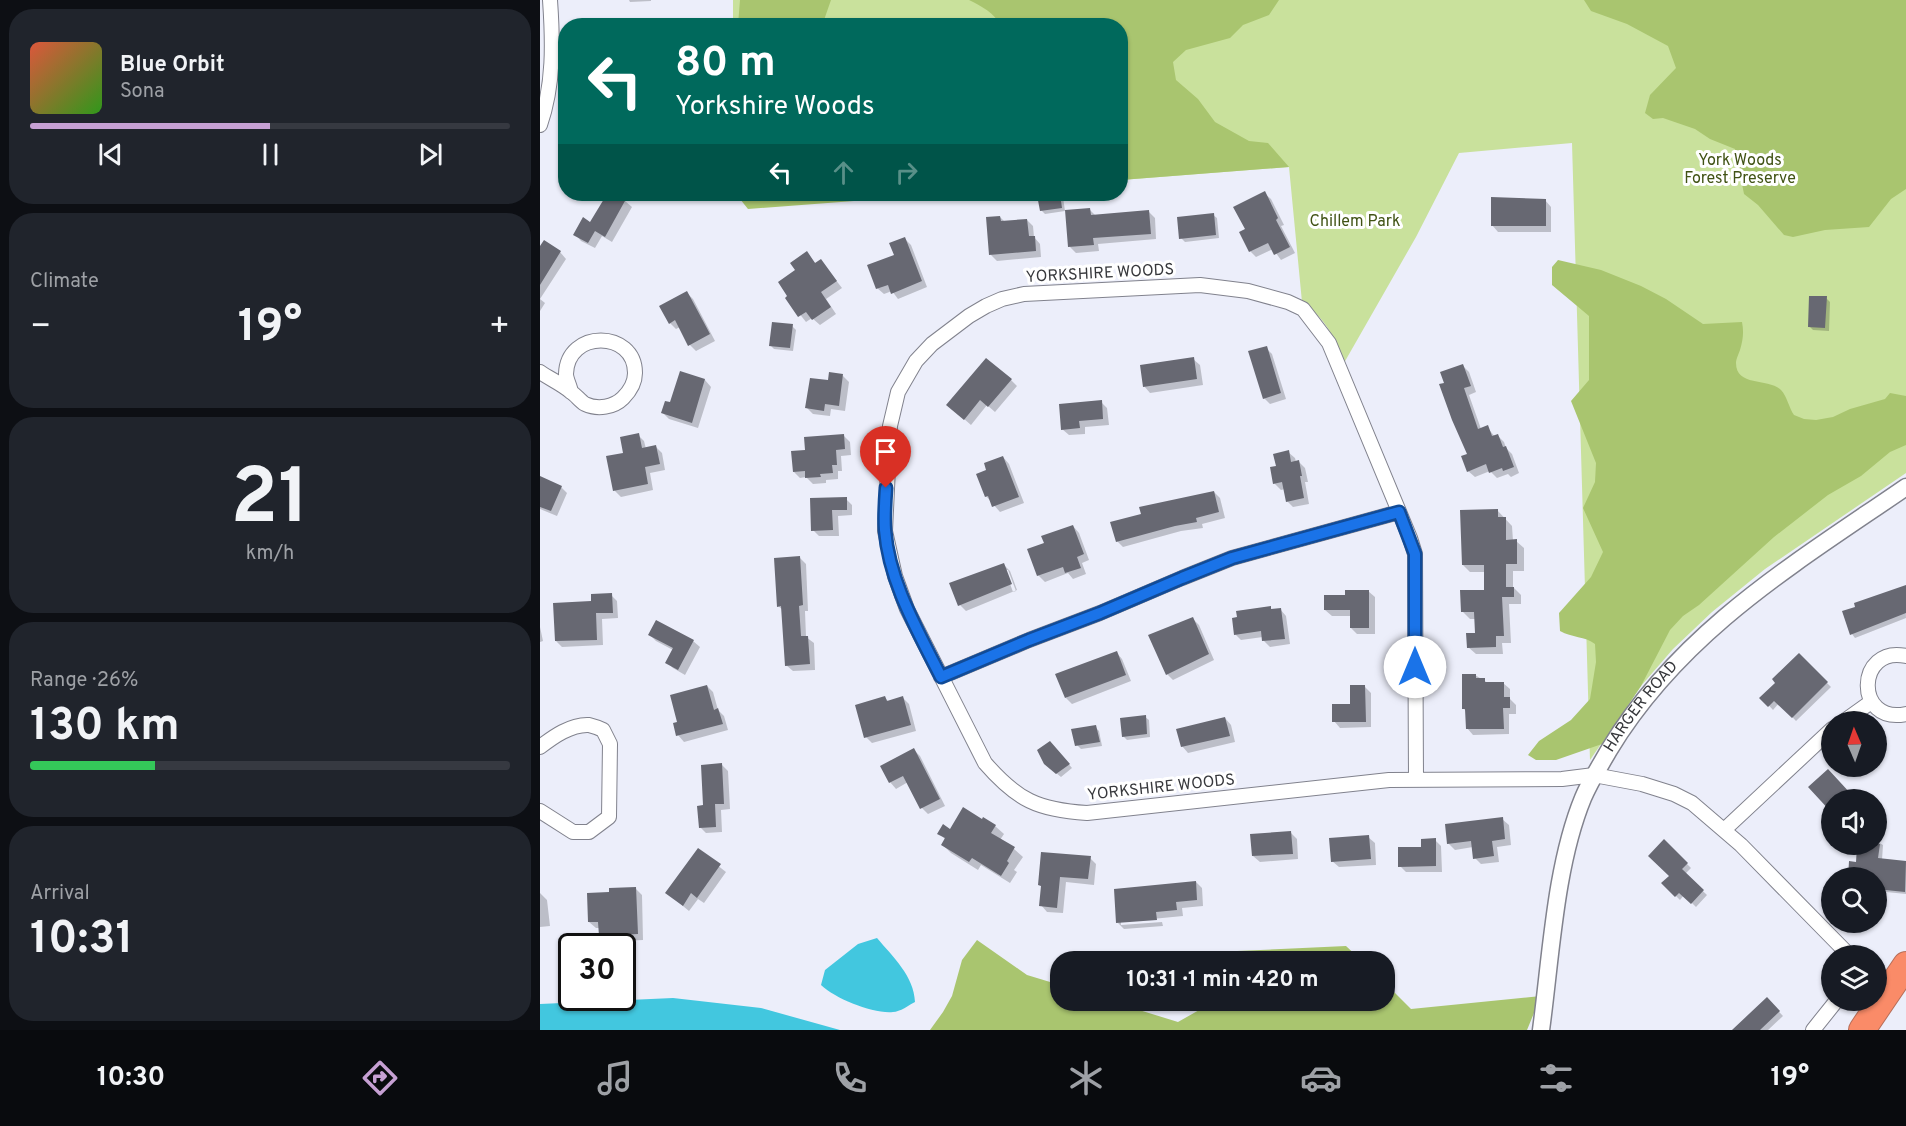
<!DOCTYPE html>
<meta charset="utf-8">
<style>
:root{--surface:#171b24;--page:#20242c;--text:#f1f3f6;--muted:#9ea1a6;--line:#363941;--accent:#c6a0d3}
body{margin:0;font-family:Overpass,sans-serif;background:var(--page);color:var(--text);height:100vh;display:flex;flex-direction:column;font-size:22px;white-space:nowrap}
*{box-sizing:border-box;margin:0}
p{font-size:20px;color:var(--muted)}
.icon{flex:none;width:33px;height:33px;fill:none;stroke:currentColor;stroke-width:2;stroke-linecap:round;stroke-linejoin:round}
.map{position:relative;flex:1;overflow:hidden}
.drawer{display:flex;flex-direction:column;gap:9px;padding:9px;background:#0d0f14;width:540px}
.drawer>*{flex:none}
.guide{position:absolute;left:18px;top:18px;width:570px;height:183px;border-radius:24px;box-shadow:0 2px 4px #0004;background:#00695c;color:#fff;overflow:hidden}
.needle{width:39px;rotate:358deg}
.tools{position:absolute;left:1281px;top:711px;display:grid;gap:12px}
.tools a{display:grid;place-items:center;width:66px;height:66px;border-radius:50%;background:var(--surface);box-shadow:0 2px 4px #0004;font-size:30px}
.speed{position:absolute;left:18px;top:933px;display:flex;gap:12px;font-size:30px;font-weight:700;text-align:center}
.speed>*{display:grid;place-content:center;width:78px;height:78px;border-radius:50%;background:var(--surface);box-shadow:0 2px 4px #0004;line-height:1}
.speed .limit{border:3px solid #111;border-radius:9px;background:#fff;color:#111}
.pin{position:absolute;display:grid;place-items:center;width:51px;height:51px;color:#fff;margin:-62px -26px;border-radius:50% 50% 50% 0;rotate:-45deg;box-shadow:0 0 6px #0007}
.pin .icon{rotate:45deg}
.me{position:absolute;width:66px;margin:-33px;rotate:0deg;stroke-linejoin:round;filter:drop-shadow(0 0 4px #0008)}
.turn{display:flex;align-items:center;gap:21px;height:126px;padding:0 18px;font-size:27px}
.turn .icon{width:78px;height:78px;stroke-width:2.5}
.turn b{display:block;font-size:42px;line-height:51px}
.lanes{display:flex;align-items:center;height:57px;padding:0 18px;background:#0003;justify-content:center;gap:30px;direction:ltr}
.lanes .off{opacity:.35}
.big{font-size:45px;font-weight:700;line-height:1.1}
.drawer .card{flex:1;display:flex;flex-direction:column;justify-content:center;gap:9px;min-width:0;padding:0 21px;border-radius:24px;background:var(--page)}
.drawer .dial{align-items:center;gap:0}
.dial b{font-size:78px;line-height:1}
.song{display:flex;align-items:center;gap:18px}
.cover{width:72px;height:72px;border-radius:9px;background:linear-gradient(135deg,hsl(10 70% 55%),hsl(110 70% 35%))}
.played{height:6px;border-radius:3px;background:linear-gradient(90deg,var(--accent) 50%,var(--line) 50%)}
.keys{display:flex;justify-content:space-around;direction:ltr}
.heat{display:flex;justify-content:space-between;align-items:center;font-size:33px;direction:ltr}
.charge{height:9px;border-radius:4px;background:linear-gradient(90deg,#34c759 26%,var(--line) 0)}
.trip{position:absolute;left:510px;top:951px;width:345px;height:60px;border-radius:24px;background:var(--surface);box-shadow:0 2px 4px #0004;font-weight:700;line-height:60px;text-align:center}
.dock{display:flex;height:96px;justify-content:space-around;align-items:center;background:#090b0e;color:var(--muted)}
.dock .icon{width:42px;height:42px}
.dock .active{color:var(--accent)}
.dock b{font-size:27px;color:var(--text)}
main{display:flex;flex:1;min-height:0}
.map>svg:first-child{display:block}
</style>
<main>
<section class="drawer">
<div class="card">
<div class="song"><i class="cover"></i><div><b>Blue Orbit</b><p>Sona</p></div></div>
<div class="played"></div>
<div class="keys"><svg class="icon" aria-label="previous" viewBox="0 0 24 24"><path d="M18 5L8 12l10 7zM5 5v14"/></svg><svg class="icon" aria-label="pause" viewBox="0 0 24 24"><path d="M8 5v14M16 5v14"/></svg><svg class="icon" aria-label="next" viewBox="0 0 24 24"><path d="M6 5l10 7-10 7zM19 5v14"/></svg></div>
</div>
<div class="card"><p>Climate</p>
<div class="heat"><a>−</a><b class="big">19°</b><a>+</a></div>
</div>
<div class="card dial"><b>21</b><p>km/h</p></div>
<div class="card"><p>Range · 26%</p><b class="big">130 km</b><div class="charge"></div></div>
<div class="card"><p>Arrival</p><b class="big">10:31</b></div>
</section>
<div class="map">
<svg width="1366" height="1030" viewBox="0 0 1366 1030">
<rect width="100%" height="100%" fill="#eceefa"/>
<path fill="#c9e19c" d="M193,0H1366V473L1225,569L1172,612L1133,649L1101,686L1050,760L1032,143L919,153L876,237L804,363C796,338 784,317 762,302L749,167L581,180L580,26L193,25Z"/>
<path fill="#a9c56f" d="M200,0H291L284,20V25H198Z
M429,0H739L729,15L703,25L690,38L646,50L633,62L636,80L658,99L675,122L709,141L728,143L749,167L581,180L580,26L460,25C455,13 441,6 429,0Z
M1044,0H1366V189L1351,199L1329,227L1285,230L1253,237L1244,235L1218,205L1204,194L1195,149L1170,139L1155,129L1123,118L1113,119L1105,113L1110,95L1136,68L1128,46L1087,24L1051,11Z
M196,194H406L208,209Z
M1018,260L1061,270L1101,286L1126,299L1163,324L1202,322C1204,332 1203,340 1200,350C1199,353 1196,359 1196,363C1196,387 1229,378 1241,390C1247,396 1249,408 1254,415L1264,419L1276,420L1293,417L1310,409L1345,399L1350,393L1366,396V445L1350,452L1321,476L1288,495L1234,537L1159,605L1143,616L1130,630L1101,686L1062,744L1016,760H996L988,755L999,741L1031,720L1050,699L1056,662L1055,644C1045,636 1032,638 1020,631L1019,613L1051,577L1063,552L1043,508L1055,482L1056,463L1031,401L1049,380V316L1012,285V267Z
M437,940L487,975L520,985V1000L570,1001L638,1022L675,1001L844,1000L845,983L871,1009L1001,996L987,1030H390L403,1012L412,996L422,960Z
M806,946L822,961H698L697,951Z"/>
<path fill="#42c7df" d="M337,938C353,957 374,976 375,1002C369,1005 360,1012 353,1012C333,1014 296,999 281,985L285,970L318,944Z
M133,998L221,1008L300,1030H0V1004Z"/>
<path fill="#0003" fill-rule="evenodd" d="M89,0H111V1L90,2Z
M101,18L107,26H85V19Z
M724,193L731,199L744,225L741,226L755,253L741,260L733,249L716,257L710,251Z
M68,194H73L85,201L92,207L72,242L62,236L55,248L41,241L35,234L51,224Z
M520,194L523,197L525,211L505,214L501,210L499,196Z
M1005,200L1011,207V232H958L952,225Z
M550,210L556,216L609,212L615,218L616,239L558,244L559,251L536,253L530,247Z
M673,215L677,218L679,238L645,242L641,238Z
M460,217L465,222L487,220L493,226L494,237L500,244L501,257L457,261L451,255Z
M365,239L371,245L387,287L358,299L352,291L344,294L337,288Z
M0,249L20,252L26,259L0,299L5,303L0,311Z
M267,253L276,264L281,261L302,288L286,299L296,314L280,325L272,318L266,322L247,298Z
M147,293L153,299L175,341L156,351L150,345L140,327L136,329L130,323Z
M1286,298L1290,302L1289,331L1273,330L1269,326Z
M252,326L256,330L253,351L234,349L230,345Z
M726,348L732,354L746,399L730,404L724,398Z
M653,359L660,365L663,385L610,393L604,386Z
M922,365L929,372L936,392L929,395L941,429L947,427L955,437L958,436L964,442L966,448L972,454L979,473L971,477L968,474L957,478L950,471L935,477L928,471L929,455L906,384Z
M141,373L165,380L171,387L158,428L129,419L123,413L131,404Z
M303,376L309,382L305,411L291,409L290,416L273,414L267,408L289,382Z
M471,380L477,386L455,412L447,405L431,425L415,411Z
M561,402L567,408L569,425L545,427V434L529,435L522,429Z
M98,435L104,441L106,449L116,447L122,453L125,470L110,473L113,490L81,497L75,491L68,458L85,454Z
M304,436L310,442L311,455L301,456L302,471H298V479L286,480V483L273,484L266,477L260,478L254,472L267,452Z
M748,452L755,458L756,462H759L765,468L768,482H765L769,504L753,507L747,501L745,489L741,490L734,483L737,467Z
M463,457L469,464L484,503L460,512L446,496Z
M0,478L21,487L27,493L17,516L0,509Z
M674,492L680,498L685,518L662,524L663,528L641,531L583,547L577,541Z
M306,499L312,505V515L298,516L299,536H279L273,530L272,500Z
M957,510L972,526L973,541H976L984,548V571H973V587L981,595V604H969L971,643H962L963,654H936L928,647L936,634V619H930L922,611L946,592L945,572H930L923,565Z
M533,526L539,533L549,560L542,563L546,574L533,579L528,573L505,582L498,575L506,544Z
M260,558L266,564L268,611H265L266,637L274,643L275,670L253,671L246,665L243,610L238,606Z
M464,565L470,571L477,590L426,611L420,605ZM465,570H468L476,591L473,592Z
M1365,587L1366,618L1315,638L1312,634Z
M828,591L835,597V634H817L811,628V616H792L785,610L806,596Z
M71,595L77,601L78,618L62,619L63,645L22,647L16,641L53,602Z
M730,608L733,610L740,609L746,616L750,644L730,647L724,641L723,637L701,640L695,634Z
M653,619L659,625L674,660L633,680L627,674Z
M117,622L153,641L160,647L145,675L133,668L127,662L133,650L116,641L110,635Z
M0,627L3,641L0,642Z
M576,652L582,659L591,681L532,704L526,698Z
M1259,655L1291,687L1256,721L1239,703L1233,710L1222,698L1237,683Z
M935,675L948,683H963L970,689V699L976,705V714H969V734L933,735L927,728V712L924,709Z
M167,686L173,692L178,710L184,716L188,730L144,742L138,735L139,723Z
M825,687L831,693V727L800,728L794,721L812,705Z
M345,698L349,702L363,698L369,704L376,731L332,743L326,737Z
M605,717L609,720L610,737L587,740L583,736Z
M685,718L691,725L695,742L648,753L642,746Z
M555,727L559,731L562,746L541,749L537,745Z
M514,747L532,768L521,777L510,768Z
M374,750L380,756L405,806L388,814L382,808L368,782L356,789L350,782Z
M182,765L188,771L190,809L181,810L182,832L166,833L160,827L165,807Z
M444,819L455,826L464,834L460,840L474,849L483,857L474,870L477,872L470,883L441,865L438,870L411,853L403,845L406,840L399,833L442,821Z
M962,819L969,825L971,845L957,847L959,862L941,864L935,858L933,847L915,850L908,843Z
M751,833L757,839L758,859L720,862L713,856Z
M828,837L835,843L836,865L799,867L792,861Z
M895,840L901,846L902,872H866L860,866Z
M1124,841L1151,868L1145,874L1167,895L1156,907L1144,895L1140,900L1123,883L1131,876Z
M1336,841L1343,845L1342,860L1366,863V894L1336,891V878L1317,863L1336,844Z
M158,850L186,872L164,903L158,899L149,911L127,893Z
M550,858L556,864L554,885L526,882L523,913L507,912L501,905L503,888L500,885Z
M656,882L662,888L663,906L642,908L643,916L581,922V925L622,922L623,926L584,929L578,923Z
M96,889L102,895L103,940L67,942L60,936V928H56L49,922Z
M0,893L7,900L10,926L0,927Z
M1227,999L1243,1016L1228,1030H1194Z"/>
<path fill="#676872" d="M725,191L738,218L736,220L750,247L734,255L728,243L709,252L699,232L705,229L693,207Z
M67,194H76L86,199L65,237L55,231L48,243L33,235L43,217L50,222Z
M506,194H520L522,208L500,211L497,195Z
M951,197L1006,199V226H951Z
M550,208L551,215L609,210L611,234L553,238L554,245L528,247L525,210Z
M674,213L676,235L639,239L637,217Z
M460,216L461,221L487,219L489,236H495L496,251L449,255L446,217Z
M365,237L382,281L351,294L348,285L336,289L327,265L354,255L349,243Z
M4,240L21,251L0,285V246Z
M267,251L275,263L281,259L297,281L281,292L291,307L272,320L266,312L258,317L245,298L247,296L238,282L255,270L250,263Z
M147,291L170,334L148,346L135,320L129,324L119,306Z
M1269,296H1287L1285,328L1268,327Z
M232,322L253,324L250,348L229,346Z
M727,346L741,393L723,399L708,351Z
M654,357L657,379L603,387L600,365Z
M446,358L472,379L448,407L440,400L424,420L406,405Z
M923,364L931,386L924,388L938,429L948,425L952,436L958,434L963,447L966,446L974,467L963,471L962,468L949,473L946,464L927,472L921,456L927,454L912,420L899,384L904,383L900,372Z
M140,371L165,379L152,423L121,413L125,401L130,402Z
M289,372L303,374L299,406L285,404L284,411L265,408L270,378L288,380Z
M562,400L563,419L539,421L540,428L521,430L519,404Z
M99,433L102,448L116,445L120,464L105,467L108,484L73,491L66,456L83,453L80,437Z
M304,434L305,449L296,450L297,465H292L293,473L280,474L281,477L265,478V471L253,472L251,451L265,450L264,437Z
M749,450L751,462L759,460L762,476H760L764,498L746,502L742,482L733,484L730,467L736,466L733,454Z
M463,456L479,497L452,507L448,496L445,497L436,474L446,470L444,463Z
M0,476L22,486L11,511L0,507Z
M674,491L679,512L656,518L657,522L635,526L576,542L570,522L601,514L599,507Z
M307,497V510H292L293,530L271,531L270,498Z
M958,509V517H966V540L977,539V564H966V587H974V597H962L964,636H956V647L927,648L926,633H935L934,612H921L920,590H944V565H922L920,510Z
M533,525L544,554L537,557L541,568L525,573L523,567L497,576L487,549L504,543L501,536Z
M260,556L263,605L259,606L261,636H268L270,664L245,666L241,606L237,607L234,558Z
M464,563L472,584L418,606L409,583Z
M1366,585V613L1310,635L1302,611L1315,607L1314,603Z
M805,590H829V628H810V610H784V595H805Z
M72,593L73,613H56L57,640L15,641L13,603L51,601V594Z
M731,606V609L741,608L745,639L722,641L721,631L694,635L692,618L697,617L696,611Z
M653,617L669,654L626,675L608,635Z
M116,620L154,640L138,670L125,663L133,648L108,635Z
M577,651L586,675L525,698L515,674Z
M1259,653L1288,682L1252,718L1234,701L1228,707L1219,698L1235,683L1232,679Z
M922,674H936V678H945V682H964V697H970V708H963L964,729H926L925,709H922Z
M167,685L174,710L178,708L183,724L136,736L133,723L137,722L130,695Z
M810,685H825L826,722H792V704H810Z
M345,696L347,701L363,696L371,725L324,738L315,705Z
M606,715L607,734L582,737L580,718Z
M685,717L690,736L641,747L636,729Z
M556,725L560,742L535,746L531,729Z
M510,741L530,764L516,774L504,764L497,750Z
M374,748L400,799L380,809L363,776L349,783L340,766Z
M182,763L184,804H175L176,827L159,828L157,806L163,805L161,765Z
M1288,769L1311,794L1305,800H1292V813L1268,787Z
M423,807L442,819L443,817L456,825L451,833L475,847L467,861L469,863L461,876L432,858L429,862L401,845L405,838L397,834L403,824L410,829Z
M963,817L965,839L952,841L954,856L933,859L931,841L907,844L905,824Z
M751,831L753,854L712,856L710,834Z
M829,835L831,859L791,862L789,838Z
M896,838V866L858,867V847H881V839Z
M1124,839L1148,863L1142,869L1164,890L1151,904L1139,893L1135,897L1121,883L1129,876L1108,856Z
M1328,844H1340L1338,858L1366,861L1365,892L1336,889V878H1308L1309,861L1316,862L1317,846Z
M158,848L181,864L157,898L151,893L143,906L125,893Z
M501,852L551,856L548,879L520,877L517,908L499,906L501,886L498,885Z
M656,881L657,900L636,902L637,910L616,912L617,920L576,923L574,889Z
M96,887L98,934L59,936L58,922H48L47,893L69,892V888Z
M1227,997L1240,1011L1220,1030H1192Z"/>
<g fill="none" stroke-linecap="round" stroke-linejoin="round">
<g stroke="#81828d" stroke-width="16">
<path id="minor" d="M0,125C14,84 13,43 10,0
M0,372C10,379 22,384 31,392C36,395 40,401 45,404C58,410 74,407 83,398C90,391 95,383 95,373C95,330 27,329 26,374C26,379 30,386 31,392
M1366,656C1316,645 1314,725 1366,714
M401,677L489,640L560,613L642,578L692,558L859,512
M1303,722L1331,702
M0,747C13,737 31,724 49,725C53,726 59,728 63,730L70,744L69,817L49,832H33L0,811
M876,779L875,554L870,538L789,343L763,309L748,302L708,291L660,285L484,294L462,299L446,306L429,316L392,344L376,361L358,392L350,426L345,531L355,576L367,609L445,763C477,800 498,810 547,813L849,780L1022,779L1054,775L1102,784L1134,794L1152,803L1201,845L1310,956
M1184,830L1292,729
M1273,1030L1297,1000"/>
</g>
<g stroke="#81828d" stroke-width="19">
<g id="tertiary">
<path id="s1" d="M1001,1030C1011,957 1015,866 1043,798C1050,781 1060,766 1069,750C1141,631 1254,564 1366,487"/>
</g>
</g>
<g stroke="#b66e59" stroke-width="28">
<path id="motorway" d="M1322,1030L1366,965"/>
</g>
<use href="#minor" stroke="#fff" stroke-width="14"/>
<use href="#tertiary" stroke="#fff" stroke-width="16"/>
<use href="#motorway" stroke="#fa8b68" stroke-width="26"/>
</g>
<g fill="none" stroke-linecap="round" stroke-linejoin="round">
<g stroke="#114b97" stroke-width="15">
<path id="route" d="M346,488C345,502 344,516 345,530C349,582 378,631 401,677L489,640L560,613L642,578L692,558L859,512L875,554V667"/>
</g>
<use href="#route" stroke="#1a73e8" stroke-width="10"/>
</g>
<g text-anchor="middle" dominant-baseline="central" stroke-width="6" stroke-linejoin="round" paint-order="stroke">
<g font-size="16" fill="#415315" stroke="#fff">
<text x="1200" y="161">York Woods<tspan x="1200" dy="18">Forest Preserve</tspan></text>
<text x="815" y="222">Chillem Park</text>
</g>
<g font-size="16" fill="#37383c" stroke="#fff">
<text transform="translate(560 274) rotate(-3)">YORKSHIRE WOODS</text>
<text stroke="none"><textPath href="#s1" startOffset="345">HARGER ROAD</textPath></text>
<text transform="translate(621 788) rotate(-6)">YORKSHIRE WOODS</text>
</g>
</g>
</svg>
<div class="tools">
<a><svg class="needle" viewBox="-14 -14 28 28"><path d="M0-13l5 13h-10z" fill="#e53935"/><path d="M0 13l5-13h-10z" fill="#9ea1a6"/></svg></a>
<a><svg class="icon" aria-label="sound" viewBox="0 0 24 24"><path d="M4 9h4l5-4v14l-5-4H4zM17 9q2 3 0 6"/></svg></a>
<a><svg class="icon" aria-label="search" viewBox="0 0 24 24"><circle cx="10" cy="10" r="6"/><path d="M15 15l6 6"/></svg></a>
<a><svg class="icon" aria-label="layers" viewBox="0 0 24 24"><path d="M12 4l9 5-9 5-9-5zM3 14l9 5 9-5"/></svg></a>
</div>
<div class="speed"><div class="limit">30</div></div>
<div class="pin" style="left:346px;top:488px;background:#d93025"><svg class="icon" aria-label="arrive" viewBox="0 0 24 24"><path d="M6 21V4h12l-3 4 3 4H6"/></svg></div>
<svg class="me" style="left:875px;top:667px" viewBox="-20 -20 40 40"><circle r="19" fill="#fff"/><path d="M0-13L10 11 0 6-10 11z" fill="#1a73e8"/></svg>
<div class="trip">10:31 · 1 min · 420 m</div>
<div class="guide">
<div class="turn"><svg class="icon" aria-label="left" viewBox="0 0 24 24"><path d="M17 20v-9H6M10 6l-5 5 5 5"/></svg><div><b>80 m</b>Yorkshire Woods</div></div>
<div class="lanes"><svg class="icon" aria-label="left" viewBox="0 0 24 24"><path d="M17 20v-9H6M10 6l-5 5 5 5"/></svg><svg class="icon off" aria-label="ahead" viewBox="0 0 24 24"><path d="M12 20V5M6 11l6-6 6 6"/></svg><svg class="icon off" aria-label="right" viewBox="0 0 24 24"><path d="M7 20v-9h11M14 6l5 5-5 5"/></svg></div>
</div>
</div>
</main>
<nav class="dock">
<b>10:30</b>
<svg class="icon active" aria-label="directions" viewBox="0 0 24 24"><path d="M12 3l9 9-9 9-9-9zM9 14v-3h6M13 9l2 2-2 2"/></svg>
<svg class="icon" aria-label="music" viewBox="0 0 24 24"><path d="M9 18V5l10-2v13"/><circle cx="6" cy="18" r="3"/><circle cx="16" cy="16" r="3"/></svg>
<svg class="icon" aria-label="phone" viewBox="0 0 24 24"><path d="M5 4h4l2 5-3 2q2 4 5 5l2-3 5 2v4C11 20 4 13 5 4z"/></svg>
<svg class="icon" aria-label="climate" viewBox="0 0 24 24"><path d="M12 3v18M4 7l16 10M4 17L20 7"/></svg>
<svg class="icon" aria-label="car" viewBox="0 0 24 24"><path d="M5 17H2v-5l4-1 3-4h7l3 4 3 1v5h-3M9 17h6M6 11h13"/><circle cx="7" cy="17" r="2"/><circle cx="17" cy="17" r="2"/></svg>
<svg class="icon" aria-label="filters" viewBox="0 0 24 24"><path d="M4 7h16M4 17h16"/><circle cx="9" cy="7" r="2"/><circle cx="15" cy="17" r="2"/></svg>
<b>19°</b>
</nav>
